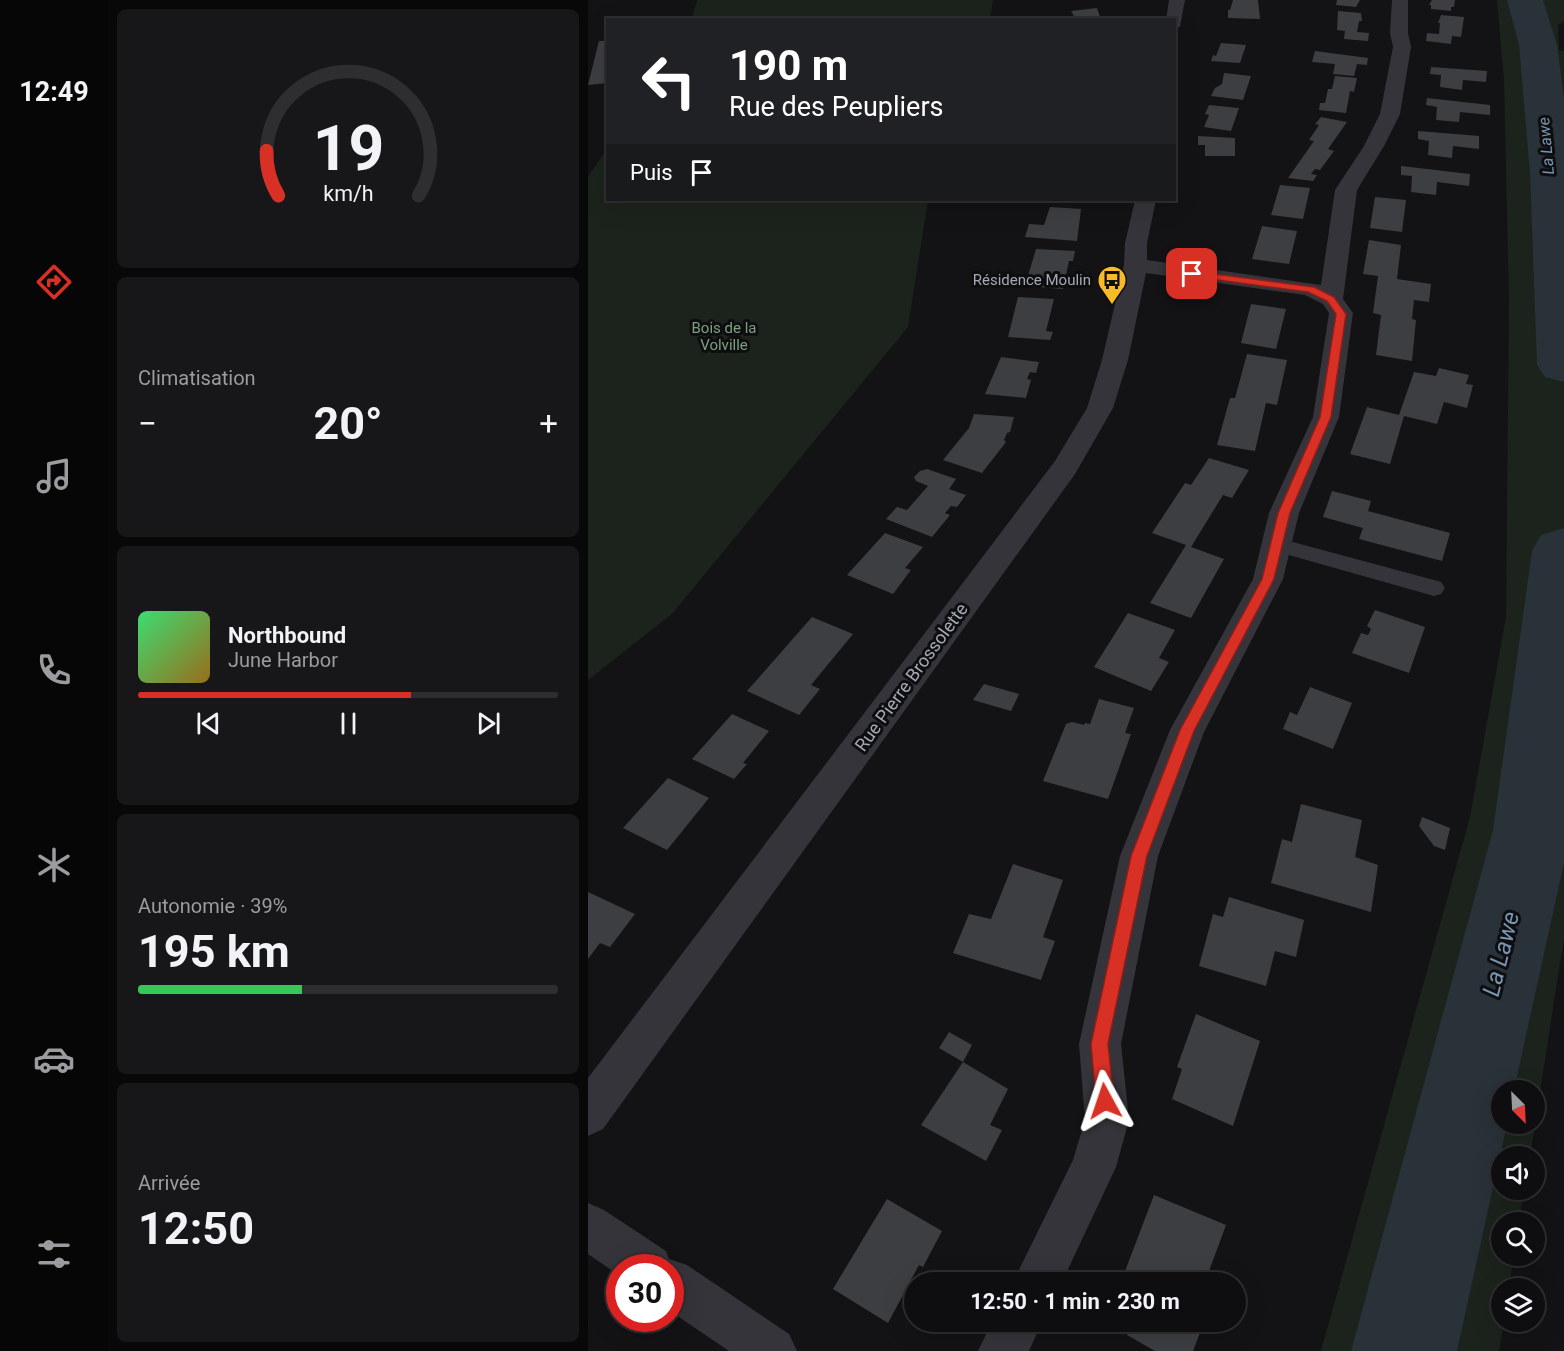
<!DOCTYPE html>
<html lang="fr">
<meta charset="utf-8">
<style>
:root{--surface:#0e0e10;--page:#171719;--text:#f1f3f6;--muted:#9b9c9f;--line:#2e2e30;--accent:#d93025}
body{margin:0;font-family:Roboto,sans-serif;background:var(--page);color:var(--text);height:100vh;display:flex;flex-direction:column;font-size:22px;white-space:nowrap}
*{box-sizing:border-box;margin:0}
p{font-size:20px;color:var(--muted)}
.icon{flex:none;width:33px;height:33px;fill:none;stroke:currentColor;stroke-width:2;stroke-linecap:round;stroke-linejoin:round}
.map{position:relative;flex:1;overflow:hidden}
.drawer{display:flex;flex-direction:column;gap:9px;padding:9px;background:#080809;width:480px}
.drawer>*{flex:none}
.top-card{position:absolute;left:18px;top:18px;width:570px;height:183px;border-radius:0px;box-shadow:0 6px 24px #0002,0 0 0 2px var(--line);background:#202124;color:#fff;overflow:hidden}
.needle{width:39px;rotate:156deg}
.buttons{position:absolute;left:903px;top:1080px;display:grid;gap:12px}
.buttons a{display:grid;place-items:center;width:54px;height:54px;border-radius:50%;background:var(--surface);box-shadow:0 6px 24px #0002,0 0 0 2px var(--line);font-size:30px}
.speed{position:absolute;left:18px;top:1254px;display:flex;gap:12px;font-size:30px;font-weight:700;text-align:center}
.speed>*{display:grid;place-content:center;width:78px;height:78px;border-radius:50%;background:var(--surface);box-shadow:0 6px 24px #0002,0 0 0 2px var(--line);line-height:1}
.speed .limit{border:9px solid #d22;background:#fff;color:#111}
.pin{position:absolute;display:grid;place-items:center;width:51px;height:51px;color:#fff;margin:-26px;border-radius:12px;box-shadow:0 3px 9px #0006}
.me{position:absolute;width:66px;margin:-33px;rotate:355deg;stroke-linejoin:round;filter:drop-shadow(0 0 4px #0008)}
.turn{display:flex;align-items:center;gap:21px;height:126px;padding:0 24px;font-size:27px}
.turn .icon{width:78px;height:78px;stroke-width:2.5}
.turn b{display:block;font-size:42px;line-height:51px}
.then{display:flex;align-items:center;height:57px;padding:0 24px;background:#0003;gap:12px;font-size:22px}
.big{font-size:45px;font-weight:700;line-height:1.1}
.drawer .card{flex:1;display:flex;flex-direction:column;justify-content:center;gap:9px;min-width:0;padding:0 21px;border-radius:9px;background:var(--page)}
.drawer .dial{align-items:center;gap:0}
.dial svg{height:156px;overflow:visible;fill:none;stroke:var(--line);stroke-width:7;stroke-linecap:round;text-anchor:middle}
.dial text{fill:var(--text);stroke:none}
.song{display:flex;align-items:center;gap:18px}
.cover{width:72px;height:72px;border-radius:9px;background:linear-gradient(135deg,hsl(140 70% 55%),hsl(40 70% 35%))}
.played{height:6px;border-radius:3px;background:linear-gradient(90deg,var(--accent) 65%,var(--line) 65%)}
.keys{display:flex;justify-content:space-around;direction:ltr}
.heat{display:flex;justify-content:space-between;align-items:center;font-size:33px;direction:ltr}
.charge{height:9px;border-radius:4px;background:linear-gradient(90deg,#34c759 39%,var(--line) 0)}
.trip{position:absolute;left:316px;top:1272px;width:342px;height:60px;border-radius:30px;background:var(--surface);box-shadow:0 6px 24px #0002,0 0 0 2px var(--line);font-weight:700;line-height:60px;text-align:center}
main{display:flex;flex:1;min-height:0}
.menu{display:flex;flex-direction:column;width:108px;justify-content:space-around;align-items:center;background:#060606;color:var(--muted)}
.menu .icon{width:42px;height:42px}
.menu .active{color:var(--accent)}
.menu b{font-size:27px;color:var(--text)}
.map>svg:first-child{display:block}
</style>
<main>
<nav class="menu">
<b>12:49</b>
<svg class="icon active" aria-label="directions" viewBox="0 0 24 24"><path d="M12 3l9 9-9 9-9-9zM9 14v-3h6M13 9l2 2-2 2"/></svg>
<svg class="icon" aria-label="music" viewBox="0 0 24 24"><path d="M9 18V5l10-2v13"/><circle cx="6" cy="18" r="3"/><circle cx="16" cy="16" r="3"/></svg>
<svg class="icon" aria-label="phone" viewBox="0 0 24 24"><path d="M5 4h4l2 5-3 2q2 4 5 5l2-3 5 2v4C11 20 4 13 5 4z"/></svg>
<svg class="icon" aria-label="climate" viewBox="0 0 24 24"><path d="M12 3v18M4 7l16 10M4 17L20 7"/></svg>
<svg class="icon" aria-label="car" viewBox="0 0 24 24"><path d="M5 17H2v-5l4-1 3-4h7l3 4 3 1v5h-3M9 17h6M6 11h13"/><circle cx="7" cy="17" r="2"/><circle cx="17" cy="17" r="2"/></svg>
<svg class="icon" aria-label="filters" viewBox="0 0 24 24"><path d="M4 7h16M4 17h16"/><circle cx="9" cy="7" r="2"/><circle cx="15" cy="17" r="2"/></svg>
</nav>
<section class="drawer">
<div class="card dial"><svg viewBox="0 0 100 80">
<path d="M14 69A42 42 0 1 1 86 69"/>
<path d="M14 69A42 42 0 0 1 8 46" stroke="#d93025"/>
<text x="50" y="56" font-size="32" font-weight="700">19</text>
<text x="50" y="72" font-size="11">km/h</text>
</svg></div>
<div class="card"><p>Climatisation</p>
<div class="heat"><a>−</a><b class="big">20°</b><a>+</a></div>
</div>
<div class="card">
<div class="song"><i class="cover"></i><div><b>Northbound</b><p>June Harbor</p></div></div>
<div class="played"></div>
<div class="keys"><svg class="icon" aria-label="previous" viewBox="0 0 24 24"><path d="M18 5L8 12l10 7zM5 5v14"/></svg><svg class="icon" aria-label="pause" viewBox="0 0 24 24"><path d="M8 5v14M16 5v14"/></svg><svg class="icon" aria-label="next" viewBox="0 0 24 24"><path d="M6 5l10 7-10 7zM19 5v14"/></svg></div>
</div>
<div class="card"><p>Autonomie · 39%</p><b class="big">195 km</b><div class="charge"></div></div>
<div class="card"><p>Arrivée</p><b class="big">12:50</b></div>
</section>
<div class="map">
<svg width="976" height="1351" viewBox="0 0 976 1351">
<rect width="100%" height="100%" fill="#131315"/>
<path fill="#1b231c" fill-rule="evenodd" d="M109,0H405L402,19H104Z
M909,0H976V21L970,25L971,50L976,51V938L942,1156H914V1190H936L931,1222H914V1256H926L921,1288H914V1322H916L911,1351H733L882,817L918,617L921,301L916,81ZM914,1090H946V1124H914Z
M19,149L20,200H340L320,327L84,614L0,680V177Z"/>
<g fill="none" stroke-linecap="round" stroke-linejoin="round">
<path fill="#293139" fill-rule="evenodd" d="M919,0H955L969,45L976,98V382L957,377L949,365L942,173L931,45Z
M976,528V863L926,1090H914V1124H919L869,1351H763L905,830L944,551L953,535Z"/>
</g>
<path fill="#3d3e42" d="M645,0H670L672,19L640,18V10H642Z
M749,0H772L768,7L748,5Z
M844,0H867L866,7H863V11L843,9V5H841Z
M509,8L513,20H488L483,11Z
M750,11L773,13L774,21H771L769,32L781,33L780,41L756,39L757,31L749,30Z
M853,15L876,17L873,37L864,36L863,44L838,41L839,33L851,34L852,23H850Z
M11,41H20V83L0,85Z
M633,43L658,45L652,63L623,61L625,55L628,56Z
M727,51L780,58L779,65L769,64L766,76L745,74L747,64L724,62Z
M843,67L899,71L898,82L875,80L874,90L852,87L853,75L842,74Z
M636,73L663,76L655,100L623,96L627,88L634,84Z
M747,76L769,78L766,92L762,91L758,113L731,110L732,103H737L740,89H744Z
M839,98L902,105V115L872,112L871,122L848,120L849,107L838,105Z
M621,105L651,108L643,131L616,127L621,115L617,114Z
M733,117L759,122L740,149L746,151L732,170L727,169L723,174L729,175L725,181L700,178L726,141L721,140L731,125L727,124Z
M830,131L891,136V149L865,146L864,158L840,155L841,141L830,139Z
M610,136L647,138V156H617V145H610Z
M813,166L882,174L881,186L849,182L848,195L823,192L824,176L813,175Z
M692,185L722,188L715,219L683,215Z
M787,197L818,200L814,232L782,228Z
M462,207L493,209L489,241L437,237L441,224L456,225Z
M674,226L709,231L701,264L664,259Z
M781,240L813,245L809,279L843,284L841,302L826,300L824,319L828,320L824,361L788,355L793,315L785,313L790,276L775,274Z
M448,249L487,251L485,261H481L475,289L437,286Z
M430,297L466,299L458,331L465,332L462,340L420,337Z
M663,304L698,309L688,349L653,343Z
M659,354L699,360L689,405L678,403L667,451L629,445L642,398H647Z
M413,357L451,362L448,373L442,372L439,379L443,380L438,398L397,394Z
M851,368L881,375L878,384L885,385L879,408L856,402L849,424L816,416L802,464L762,454L779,407L811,415L826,372L848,376Z
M386,414L426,417L422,432L419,433L416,440L418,442L394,473L355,460L381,428Z
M621,458L661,470L644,498L635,495L603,547L636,559L603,618L562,603L598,545L564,533L597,483L603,485Z
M339,469L368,479L361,489L378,495L369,507L363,506L357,513L362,515L344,537L298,519L309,507L319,510L340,486L328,481L326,477L332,471Z
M744,491L783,501L780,511L862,533L854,561L771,539L775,528L735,517Z
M297,533L335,547L317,568L323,570L305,594L259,575Z
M787,610L837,627L821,673L764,653L773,633L780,635L783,629L779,626Z
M540,613L587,630L571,658L581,662L563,691L506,667Z
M224,617L265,634L223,685L232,689L211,715L159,691Z
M396,684L431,694L423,711L385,700Z
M722,687L764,703L745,749L695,729L702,712L709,715Z
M511,699L546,708L537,733L543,734L520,799L455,781L478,724L484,722L496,725L497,723L502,724Z
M144,714L181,731L155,763L159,764L146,779L104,759Z
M80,778L121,798L79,850L35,828Z
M713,804L774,820L767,857L790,865L783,912L683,883L694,839L704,842Z
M834,817L862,828L857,850L846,846L831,826Z
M425,864L475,880L455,937L467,941L453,980L365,953L381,914L403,919Z
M0,892L47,914L22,947L12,943L0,959Z
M641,897L716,920L708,957L687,951L678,986L611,966L625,914L635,917Z
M608,1014L672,1041L645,1126L584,1099L594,1069L589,1067Z
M361,1032L384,1045L375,1062L351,1048Z
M375,1062L420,1089L402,1125L414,1130L398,1161L333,1125Z
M566,1195L638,1225L617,1282H540L534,1279Z
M299,1199L354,1231L335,1267L331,1265L300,1323L245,1289Z
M543,1322H616L605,1351H567L539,1335Z"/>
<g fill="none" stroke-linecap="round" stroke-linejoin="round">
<path fill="#34343a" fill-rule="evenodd" d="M690,538L846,580L853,582L857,588L853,594L846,596L683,550L680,545L683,540Z"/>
<path fill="#34343a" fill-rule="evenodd" d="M581,0H597L592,27L586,28V20H578Z
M804,0H820V33L823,47L812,114L796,146L769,190L755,299L765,313L751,417L711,513L695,579L616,732L570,856L533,1044L541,1120L528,1167L474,1282H425L485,1160L497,1120L491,1044L532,856L582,730L665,579L681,513L725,417L741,313L735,304L717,295L558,273L540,360L525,408L487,474L15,1129L0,1136V1078L467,461L499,408L514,360L536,265L537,243L547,200H568L559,243V260L733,285L747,190L776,146L792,114L805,47L802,33Z
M0,1203L16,1210L78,1251L81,1259L99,1265L201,1334L209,1351H141L82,1311V1268H32V1276L0,1254Z
M404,1322H454L441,1351H390Z"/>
</g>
<path fill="#d93025" stroke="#8d1f18" stroke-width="1.5" d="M604,271L726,287L746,297L758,314L743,417L702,513L686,579L606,731L559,856L520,1044L526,1101L523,1107L517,1110L511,1107L508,1101L503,1044L543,856L592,730L674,579L690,513L732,417L748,314L739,301L720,292L600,276V272Z"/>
<defs>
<g id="bus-pin" transform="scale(1.5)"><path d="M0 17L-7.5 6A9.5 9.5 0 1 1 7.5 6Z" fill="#f8bb28" stroke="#0e0e10"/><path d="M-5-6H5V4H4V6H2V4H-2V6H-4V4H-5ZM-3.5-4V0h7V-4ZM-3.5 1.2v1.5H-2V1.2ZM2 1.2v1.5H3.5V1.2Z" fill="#111"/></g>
</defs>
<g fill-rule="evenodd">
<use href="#bus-pin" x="524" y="280"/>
</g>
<g text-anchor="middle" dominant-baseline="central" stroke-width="6" stroke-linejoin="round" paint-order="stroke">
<g font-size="15" fill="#a4a9b6" stroke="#0e0e10" text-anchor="end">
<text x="503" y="280">Résidence Moulin</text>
</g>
<g font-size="15" fill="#7aa17e" stroke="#0e0e10">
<text x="136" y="328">Bois de la<tspan x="136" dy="17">Volville</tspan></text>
</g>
<g font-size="16" font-style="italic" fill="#7995b2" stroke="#0e0e10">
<text transform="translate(958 146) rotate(-95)">La Lawe</text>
</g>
<g font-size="18" fill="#a4a9b6" stroke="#0e0e10">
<text transform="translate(323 677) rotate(-54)">Rue Pierre Brossolette</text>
</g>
<g font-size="24" font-style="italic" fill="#7995b2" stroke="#0e0e10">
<text transform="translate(913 954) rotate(-76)">La Lawe</text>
</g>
</g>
</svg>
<div class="buttons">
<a><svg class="needle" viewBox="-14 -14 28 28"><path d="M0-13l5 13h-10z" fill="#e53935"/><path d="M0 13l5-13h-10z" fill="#9b9c9f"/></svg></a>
<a><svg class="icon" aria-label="sound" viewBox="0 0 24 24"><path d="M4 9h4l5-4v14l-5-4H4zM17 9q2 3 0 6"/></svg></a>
<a><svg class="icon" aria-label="search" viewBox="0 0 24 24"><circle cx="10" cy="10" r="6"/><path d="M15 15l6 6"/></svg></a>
<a><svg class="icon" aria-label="layers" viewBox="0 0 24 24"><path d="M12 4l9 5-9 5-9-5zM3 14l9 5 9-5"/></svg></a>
</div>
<div class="speed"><div class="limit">30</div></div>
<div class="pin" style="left:604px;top:274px;background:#d93025"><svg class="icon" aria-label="arrive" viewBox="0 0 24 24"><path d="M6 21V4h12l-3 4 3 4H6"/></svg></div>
<svg class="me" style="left:517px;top:1101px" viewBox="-20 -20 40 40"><path d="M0-17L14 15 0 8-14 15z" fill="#d93025" stroke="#fff" stroke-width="4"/></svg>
<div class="trip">12:50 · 1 min · 230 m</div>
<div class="top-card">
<div class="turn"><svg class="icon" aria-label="left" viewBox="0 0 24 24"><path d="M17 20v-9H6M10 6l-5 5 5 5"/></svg><div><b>190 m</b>Rue des Peupliers</div></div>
<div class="then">Puis<svg class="icon" aria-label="arrive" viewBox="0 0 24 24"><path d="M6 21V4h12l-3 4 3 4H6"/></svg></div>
</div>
</div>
</main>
